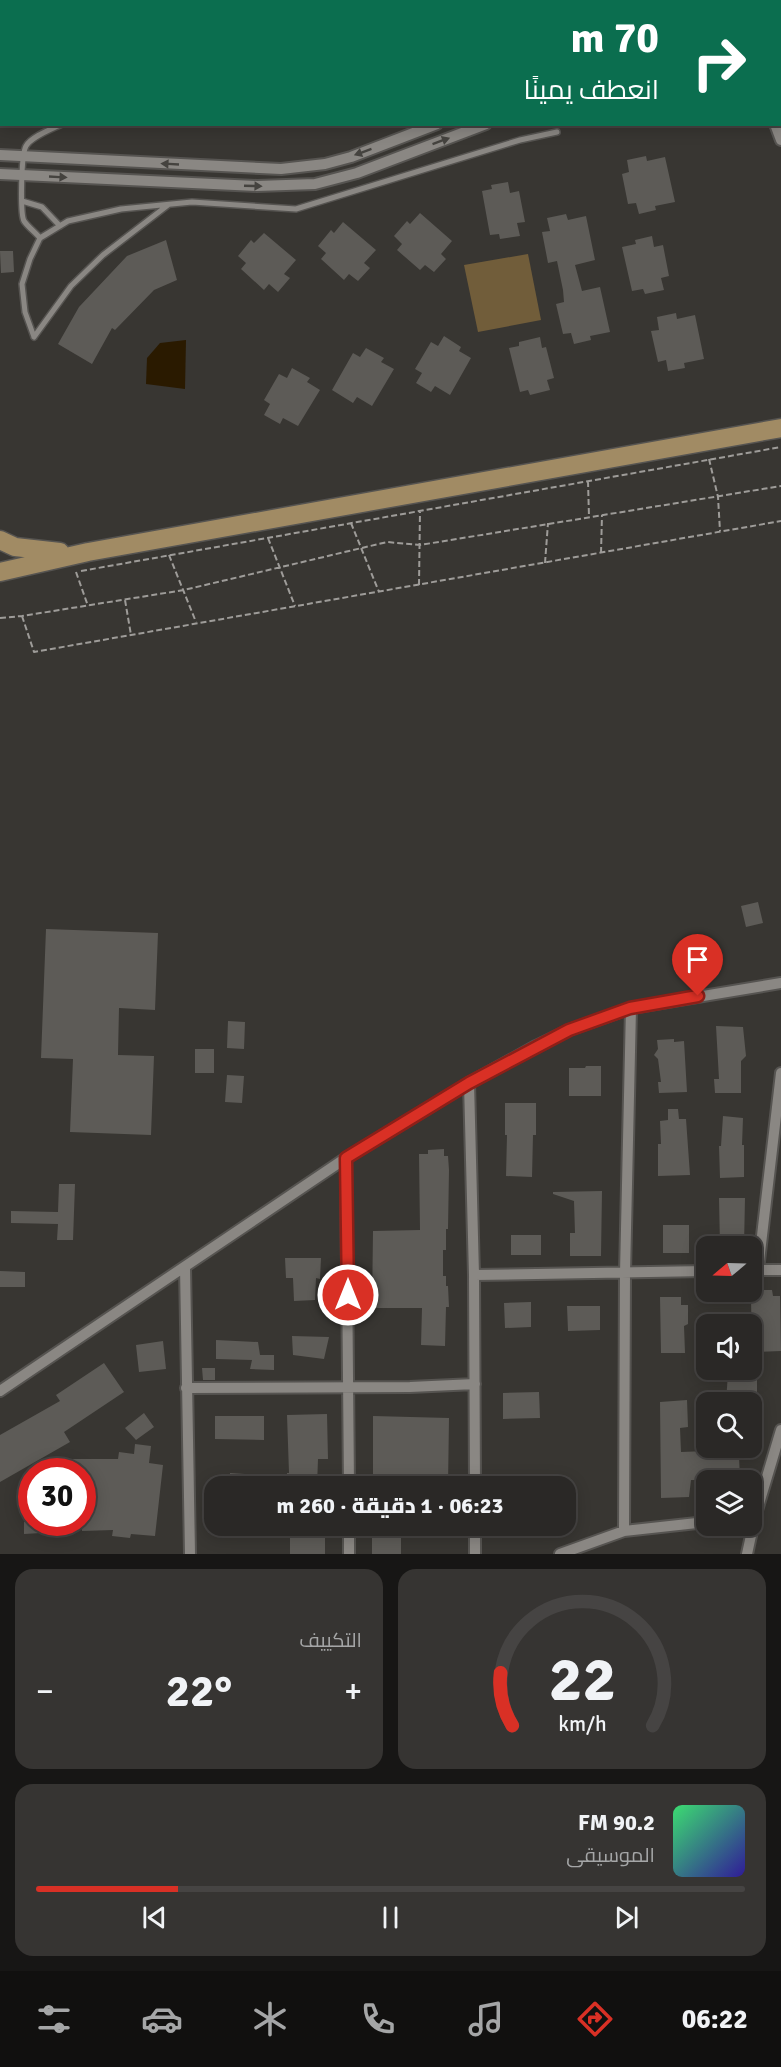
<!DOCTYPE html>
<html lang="ar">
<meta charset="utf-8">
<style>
:root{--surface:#2a2826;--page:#363432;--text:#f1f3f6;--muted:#a5a6a7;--line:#464443;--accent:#d93025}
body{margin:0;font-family:Signika,Cairo,sans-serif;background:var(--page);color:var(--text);direction:rtl;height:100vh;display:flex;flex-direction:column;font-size:22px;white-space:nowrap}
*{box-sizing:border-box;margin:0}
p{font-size:20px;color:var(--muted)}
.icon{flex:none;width:33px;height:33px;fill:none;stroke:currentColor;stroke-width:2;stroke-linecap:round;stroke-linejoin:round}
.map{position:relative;height:1554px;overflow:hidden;direction:ltr}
.drawer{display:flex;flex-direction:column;gap:15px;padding:15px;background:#171615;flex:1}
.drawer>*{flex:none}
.hud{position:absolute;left:0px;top:0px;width:782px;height:126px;box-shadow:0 3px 15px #0003,0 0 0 2px var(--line);direction:rtl;background:#0b6e4f;color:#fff;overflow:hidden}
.needle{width:39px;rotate:251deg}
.fabs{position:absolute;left:696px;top:1236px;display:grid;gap:12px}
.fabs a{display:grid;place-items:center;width:66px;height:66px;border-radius:12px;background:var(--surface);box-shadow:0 3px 15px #0003,0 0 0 2px var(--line);font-size:30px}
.speed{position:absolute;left:18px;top:1458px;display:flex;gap:12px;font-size:30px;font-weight:700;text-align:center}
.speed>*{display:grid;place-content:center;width:78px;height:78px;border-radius:50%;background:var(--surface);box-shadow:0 3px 15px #0003,0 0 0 2px var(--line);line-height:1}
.speed .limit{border:9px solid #d22;background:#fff;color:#111}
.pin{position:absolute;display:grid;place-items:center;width:51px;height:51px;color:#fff;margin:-62px -26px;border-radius:50% 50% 50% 0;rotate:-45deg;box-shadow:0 0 6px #0007}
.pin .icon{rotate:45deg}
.me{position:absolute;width:66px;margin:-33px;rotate:0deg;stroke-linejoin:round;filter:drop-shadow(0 0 4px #0008)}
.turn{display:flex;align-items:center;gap:21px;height:126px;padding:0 24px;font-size:27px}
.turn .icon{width:78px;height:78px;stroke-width:2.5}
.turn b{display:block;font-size:42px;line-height:51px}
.big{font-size:45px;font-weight:800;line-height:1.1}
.drawer .widget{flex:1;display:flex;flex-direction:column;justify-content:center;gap:9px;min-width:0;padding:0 21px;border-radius:18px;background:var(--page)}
.drawer .dial{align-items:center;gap:0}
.dial svg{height:156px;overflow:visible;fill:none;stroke:var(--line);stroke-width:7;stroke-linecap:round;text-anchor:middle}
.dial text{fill:var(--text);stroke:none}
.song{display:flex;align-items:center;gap:18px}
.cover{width:72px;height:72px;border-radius:9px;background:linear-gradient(135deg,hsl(140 70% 55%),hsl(250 70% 35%))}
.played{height:6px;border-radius:3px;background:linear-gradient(90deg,var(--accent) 20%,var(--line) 20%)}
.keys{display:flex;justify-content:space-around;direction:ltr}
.heat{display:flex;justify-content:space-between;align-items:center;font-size:33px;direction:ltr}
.drawer .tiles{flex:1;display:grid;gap:15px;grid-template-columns:1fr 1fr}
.widget:last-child{grid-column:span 2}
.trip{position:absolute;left:204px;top:1476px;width:372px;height:60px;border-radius:18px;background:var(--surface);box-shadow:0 3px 15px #0003,0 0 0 2px var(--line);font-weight:800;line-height:60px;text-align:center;direction:rtl}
.dock{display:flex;height:96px;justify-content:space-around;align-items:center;background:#11100f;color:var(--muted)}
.dock .icon{width:42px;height:42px}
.dock .active{color:var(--accent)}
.dock b{font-size:27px;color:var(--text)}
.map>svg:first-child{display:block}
</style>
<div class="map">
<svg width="781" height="1554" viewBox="0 0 781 1554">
<rect width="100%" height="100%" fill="#383632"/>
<path fill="#715d3a" d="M528,254L541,320L478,332L464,265Z"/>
<path fill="#2a1a00" d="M186,340L185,389L146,384L147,358L160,343Z"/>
<path fill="#5d5b57" d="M646,156L647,161L665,157L675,202L655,206L656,210L639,214L636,203L628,204L622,174L629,172L627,160Z
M508,182L510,193L519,191L525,222L517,223L520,236L500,239L499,234L490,235L482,191L492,189L491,185Z
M420,213L452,241L441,254L446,259L434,272L425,265L420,270L397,250L402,244L394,236L407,221L410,224Z
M566,214L568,220L586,216L595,260L575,265L582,291L600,287L610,332L590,336L591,340L574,344L571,333L563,334L556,304L564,302L563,290L557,261L548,263L542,232L550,231L547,218Z
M343,222L376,250L364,263L370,268L358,281L349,274L344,280L321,259L326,253L318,246L331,230L334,233Z
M264,233L296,260L284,274L290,278L278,292L269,284L264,290L241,269L246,263L238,256L251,240L254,243Z
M652,236L654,247L663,245L669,276L661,278L664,290L645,294L643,289L632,291L622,247L636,244L635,240Z
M166,240L177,280L154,290L115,330L112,328L92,364L58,344L79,307L127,256Z
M0,251H13L14,272L1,273Z
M676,313L677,319L695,315L704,359L684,363L685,368L668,371L666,360L658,362L651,331L659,330L657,317Z
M444,336L461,347L459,351L471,358L450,395L435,386L431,392L416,383L422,373L415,369L431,342L438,346Z
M540,337L542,348L546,347L554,378L547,380L550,390L530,395L528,390L520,392L509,348L519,346V342Z
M366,348L384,358L381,362L394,369L372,406L357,397L353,403L332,390L353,353L360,357Z
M292,368L310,378L307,382L320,390L298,426L283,418L280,424L264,415L270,404L264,400L279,374L287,378Z
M758,902L763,923L746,927L741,906Z
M46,929L158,933L155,1010L119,1008L118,1055L154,1056L151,1135L70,1132L73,1059L41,1058Z
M228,1021L245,1022L244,1049L227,1048Z
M716,1026L743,1027L746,1056L741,1061V1093H715L714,1079H719Z
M674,1039V1042L684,1041L687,1092L659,1093L658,1082H661L658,1059L654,1055L658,1049L657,1040Z
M195,1049H214V1073H195Z
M586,1066H601V1096H569V1068H585Z
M227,1075L244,1076L242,1103L225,1102Z
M505,1103H536V1135H533L532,1177L506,1176L507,1135H505Z
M668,1109H678L679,1119H686L690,1175L658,1176V1144H661L660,1121L668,1120Z
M723,1116L743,1118L742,1145H744V1177L720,1178L719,1146H721Z
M444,1149V1156H448L449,1170L448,1229H446V1250H443V1276H446V1286H448L449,1307H446L445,1346L421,1345L422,1308H372L373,1231L420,1230L419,1154H428V1150Z
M59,1184H75L73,1240H57L58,1224L11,1223V1211L58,1212Z
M602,1191L601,1256H570V1233H575L574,1201L553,1194V1192Z
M719,1198H745L744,1246H720Z
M663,1225H689V1253H663Z
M511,1235H541V1255H511Z
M285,1258H321L320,1279L316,1278L315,1300L294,1301L293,1278H286Z
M0,1271L25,1272V1287H0Z
M756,1290H772L773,1296H780L781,1351L752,1352L751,1299H756Z
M660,1297H681V1305H688V1324L684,1326L685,1353H661Z
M531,1302V1327L505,1328L504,1303Z
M567,1306H600V1330L568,1331Z
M292,1336L329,1337L324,1359L293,1355Z
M216,1340L258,1342L260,1355H274V1370L250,1369L252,1360L216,1359Z
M163,1341L166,1369L139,1372L136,1345Z
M104,1363L124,1392L64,1432L70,1442L0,1482V1435L60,1401L56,1395Z
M202,1368H215V1380H203Z
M757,1372V1402H726L728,1373Z
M539,1392L540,1418L503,1419V1393Z
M687,1400L688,1427L680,1428L681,1452L707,1451V1448H731V1456H739L740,1480H691L689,1497L661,1498L660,1402Z
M144,1413L154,1427L136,1440L125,1428Z
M327,1414L328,1459H318L317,1486H287V1473H289L287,1415Z
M215,1416H264V1440L215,1439Z
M373,1416L449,1418L448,1486H373Z
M135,1444L151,1446L149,1463L163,1465L155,1536L131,1534L130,1538L112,1536L113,1530L82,1531V1471H73L71,1459H118L119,1452L134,1454Z
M230,1473L262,1475L261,1486H230Z
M24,1522H75V1531L24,1534Z
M290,1531L325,1532V1554H290Z
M372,1532H401V1554H372Z"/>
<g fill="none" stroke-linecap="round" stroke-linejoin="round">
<g stroke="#565451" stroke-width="8">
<path id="lane" d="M151,0L152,2
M22,201L42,207L60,226
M40,238C36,233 28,227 24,221C20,213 21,155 26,146C32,136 52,129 62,124
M34,337L25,312L22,284L30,259L40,238L68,221L121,209L192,202L296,209L520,140L557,132
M34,337L71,286L103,255L168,205"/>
</g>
<g stroke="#565451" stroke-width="14">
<path id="street" d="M740,2V0
M758,2L759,0
M780,28L781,29
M780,48L781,49
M775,124L781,140
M0,155L281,169L325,164L351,157L437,124
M0,174L257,186L315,184L357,173L486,124
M469,1083L474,1275L475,1486
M346,1158L349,1486
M185,1267L190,1554
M752,1270H781
M758,1270L781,1073
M474,1275L706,1271
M186,1388L410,1387L475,1384
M0,1391L346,1158L469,1083L536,1046L569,1030L631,1008L781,983
M349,1526V1554
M475,1526V1554
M624,1531L625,1273L631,1008
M560,1554L624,1531L706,1522
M747,1554L755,1517L781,1430"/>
</g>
<g stroke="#565451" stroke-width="21">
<path id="primary" d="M0,540L15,547L60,552
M0,572L88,552L781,428"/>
</g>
<path stroke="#9e9c99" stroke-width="2" stroke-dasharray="6 3" stroke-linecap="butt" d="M709,459L718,497L720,531
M588,481L589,517
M351,523L379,592
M268,538L295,606
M601,553L602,515
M169,555L196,622
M545,563L548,523
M81,571L781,447
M76,572L88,606
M419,585L420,511
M125,600L131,635
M22,616L34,652L781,521
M0,618L22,616L184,590L387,542L420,545L781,486"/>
<use href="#lane" stroke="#8a8783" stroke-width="5"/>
<use href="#street" stroke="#8a8783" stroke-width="10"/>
<use href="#primary" stroke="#a18b64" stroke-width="18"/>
</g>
<defs><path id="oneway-solid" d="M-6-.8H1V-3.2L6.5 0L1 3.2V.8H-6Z" transform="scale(1.5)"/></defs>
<g fill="#45433f">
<use href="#oneway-solid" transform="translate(441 141) rotate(-20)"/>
<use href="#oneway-solid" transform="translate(363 152) rotate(160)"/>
<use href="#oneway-solid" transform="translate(170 164) rotate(-177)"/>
<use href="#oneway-solid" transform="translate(58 177) rotate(3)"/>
<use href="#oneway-solid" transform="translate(253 186) rotate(2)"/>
</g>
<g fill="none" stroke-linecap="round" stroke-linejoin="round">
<g stroke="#8d1f18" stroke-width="15">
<path id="route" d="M348,1295L346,1158L469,1083L569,1030L630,1008L698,996"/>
</g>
<use href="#route" stroke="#d93025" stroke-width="10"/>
</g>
</svg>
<div class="fabs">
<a><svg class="needle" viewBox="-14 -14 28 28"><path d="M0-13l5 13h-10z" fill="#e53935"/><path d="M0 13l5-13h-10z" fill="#a5a6a7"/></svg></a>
<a><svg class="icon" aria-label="sound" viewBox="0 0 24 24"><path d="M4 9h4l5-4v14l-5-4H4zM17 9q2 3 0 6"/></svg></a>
<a><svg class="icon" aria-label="search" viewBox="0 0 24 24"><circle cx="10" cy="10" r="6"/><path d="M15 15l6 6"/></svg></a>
<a><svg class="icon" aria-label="layers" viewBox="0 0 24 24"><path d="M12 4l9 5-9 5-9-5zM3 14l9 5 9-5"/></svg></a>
</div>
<div class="speed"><div class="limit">30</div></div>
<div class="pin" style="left:698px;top:996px;background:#d93025"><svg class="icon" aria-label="arrive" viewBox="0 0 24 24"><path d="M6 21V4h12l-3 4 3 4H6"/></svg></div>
<svg class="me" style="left:348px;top:1295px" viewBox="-20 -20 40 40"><circle r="17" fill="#d93025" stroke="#fff" stroke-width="3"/><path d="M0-11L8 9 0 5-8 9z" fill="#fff"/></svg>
<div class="trip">06:23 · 1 دقيقة · 260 m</div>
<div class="hud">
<div class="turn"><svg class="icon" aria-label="right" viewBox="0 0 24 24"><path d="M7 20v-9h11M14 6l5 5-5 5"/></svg><div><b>70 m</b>انعطف يمينًا</div></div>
</div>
</div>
<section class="drawer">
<div class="tiles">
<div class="widget dial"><svg viewBox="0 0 100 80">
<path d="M14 69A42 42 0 1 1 86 69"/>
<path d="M14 69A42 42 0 0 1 8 42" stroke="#d93025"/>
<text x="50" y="56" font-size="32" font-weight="700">22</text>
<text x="50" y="72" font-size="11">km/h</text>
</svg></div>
<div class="widget"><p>التكييف</p>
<div class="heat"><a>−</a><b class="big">22°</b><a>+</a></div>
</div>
<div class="widget">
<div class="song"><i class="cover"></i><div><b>90.2 FM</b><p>الموسيقى</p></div></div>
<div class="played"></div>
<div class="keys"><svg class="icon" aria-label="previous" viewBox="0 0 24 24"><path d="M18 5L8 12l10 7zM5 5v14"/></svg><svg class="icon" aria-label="pause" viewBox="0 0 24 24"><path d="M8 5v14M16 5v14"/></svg><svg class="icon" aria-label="next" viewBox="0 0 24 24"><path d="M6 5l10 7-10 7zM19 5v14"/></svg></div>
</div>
</div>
</section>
<nav class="dock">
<b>06:22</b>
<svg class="icon active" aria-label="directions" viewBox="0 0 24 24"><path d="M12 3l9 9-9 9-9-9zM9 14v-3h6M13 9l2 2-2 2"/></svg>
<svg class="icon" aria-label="music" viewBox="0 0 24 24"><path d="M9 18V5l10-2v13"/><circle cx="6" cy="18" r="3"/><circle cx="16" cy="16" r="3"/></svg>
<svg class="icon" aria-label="phone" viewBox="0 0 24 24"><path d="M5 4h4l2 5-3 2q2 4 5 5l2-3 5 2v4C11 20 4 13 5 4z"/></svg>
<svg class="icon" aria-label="climate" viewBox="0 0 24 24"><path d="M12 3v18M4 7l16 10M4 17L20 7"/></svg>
<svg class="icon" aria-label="car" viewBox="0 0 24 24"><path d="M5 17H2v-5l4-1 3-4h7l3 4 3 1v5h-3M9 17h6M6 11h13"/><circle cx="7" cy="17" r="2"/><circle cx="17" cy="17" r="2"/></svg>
<svg class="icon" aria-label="filters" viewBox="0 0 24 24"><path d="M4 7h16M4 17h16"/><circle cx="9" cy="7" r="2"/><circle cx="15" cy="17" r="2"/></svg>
</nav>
